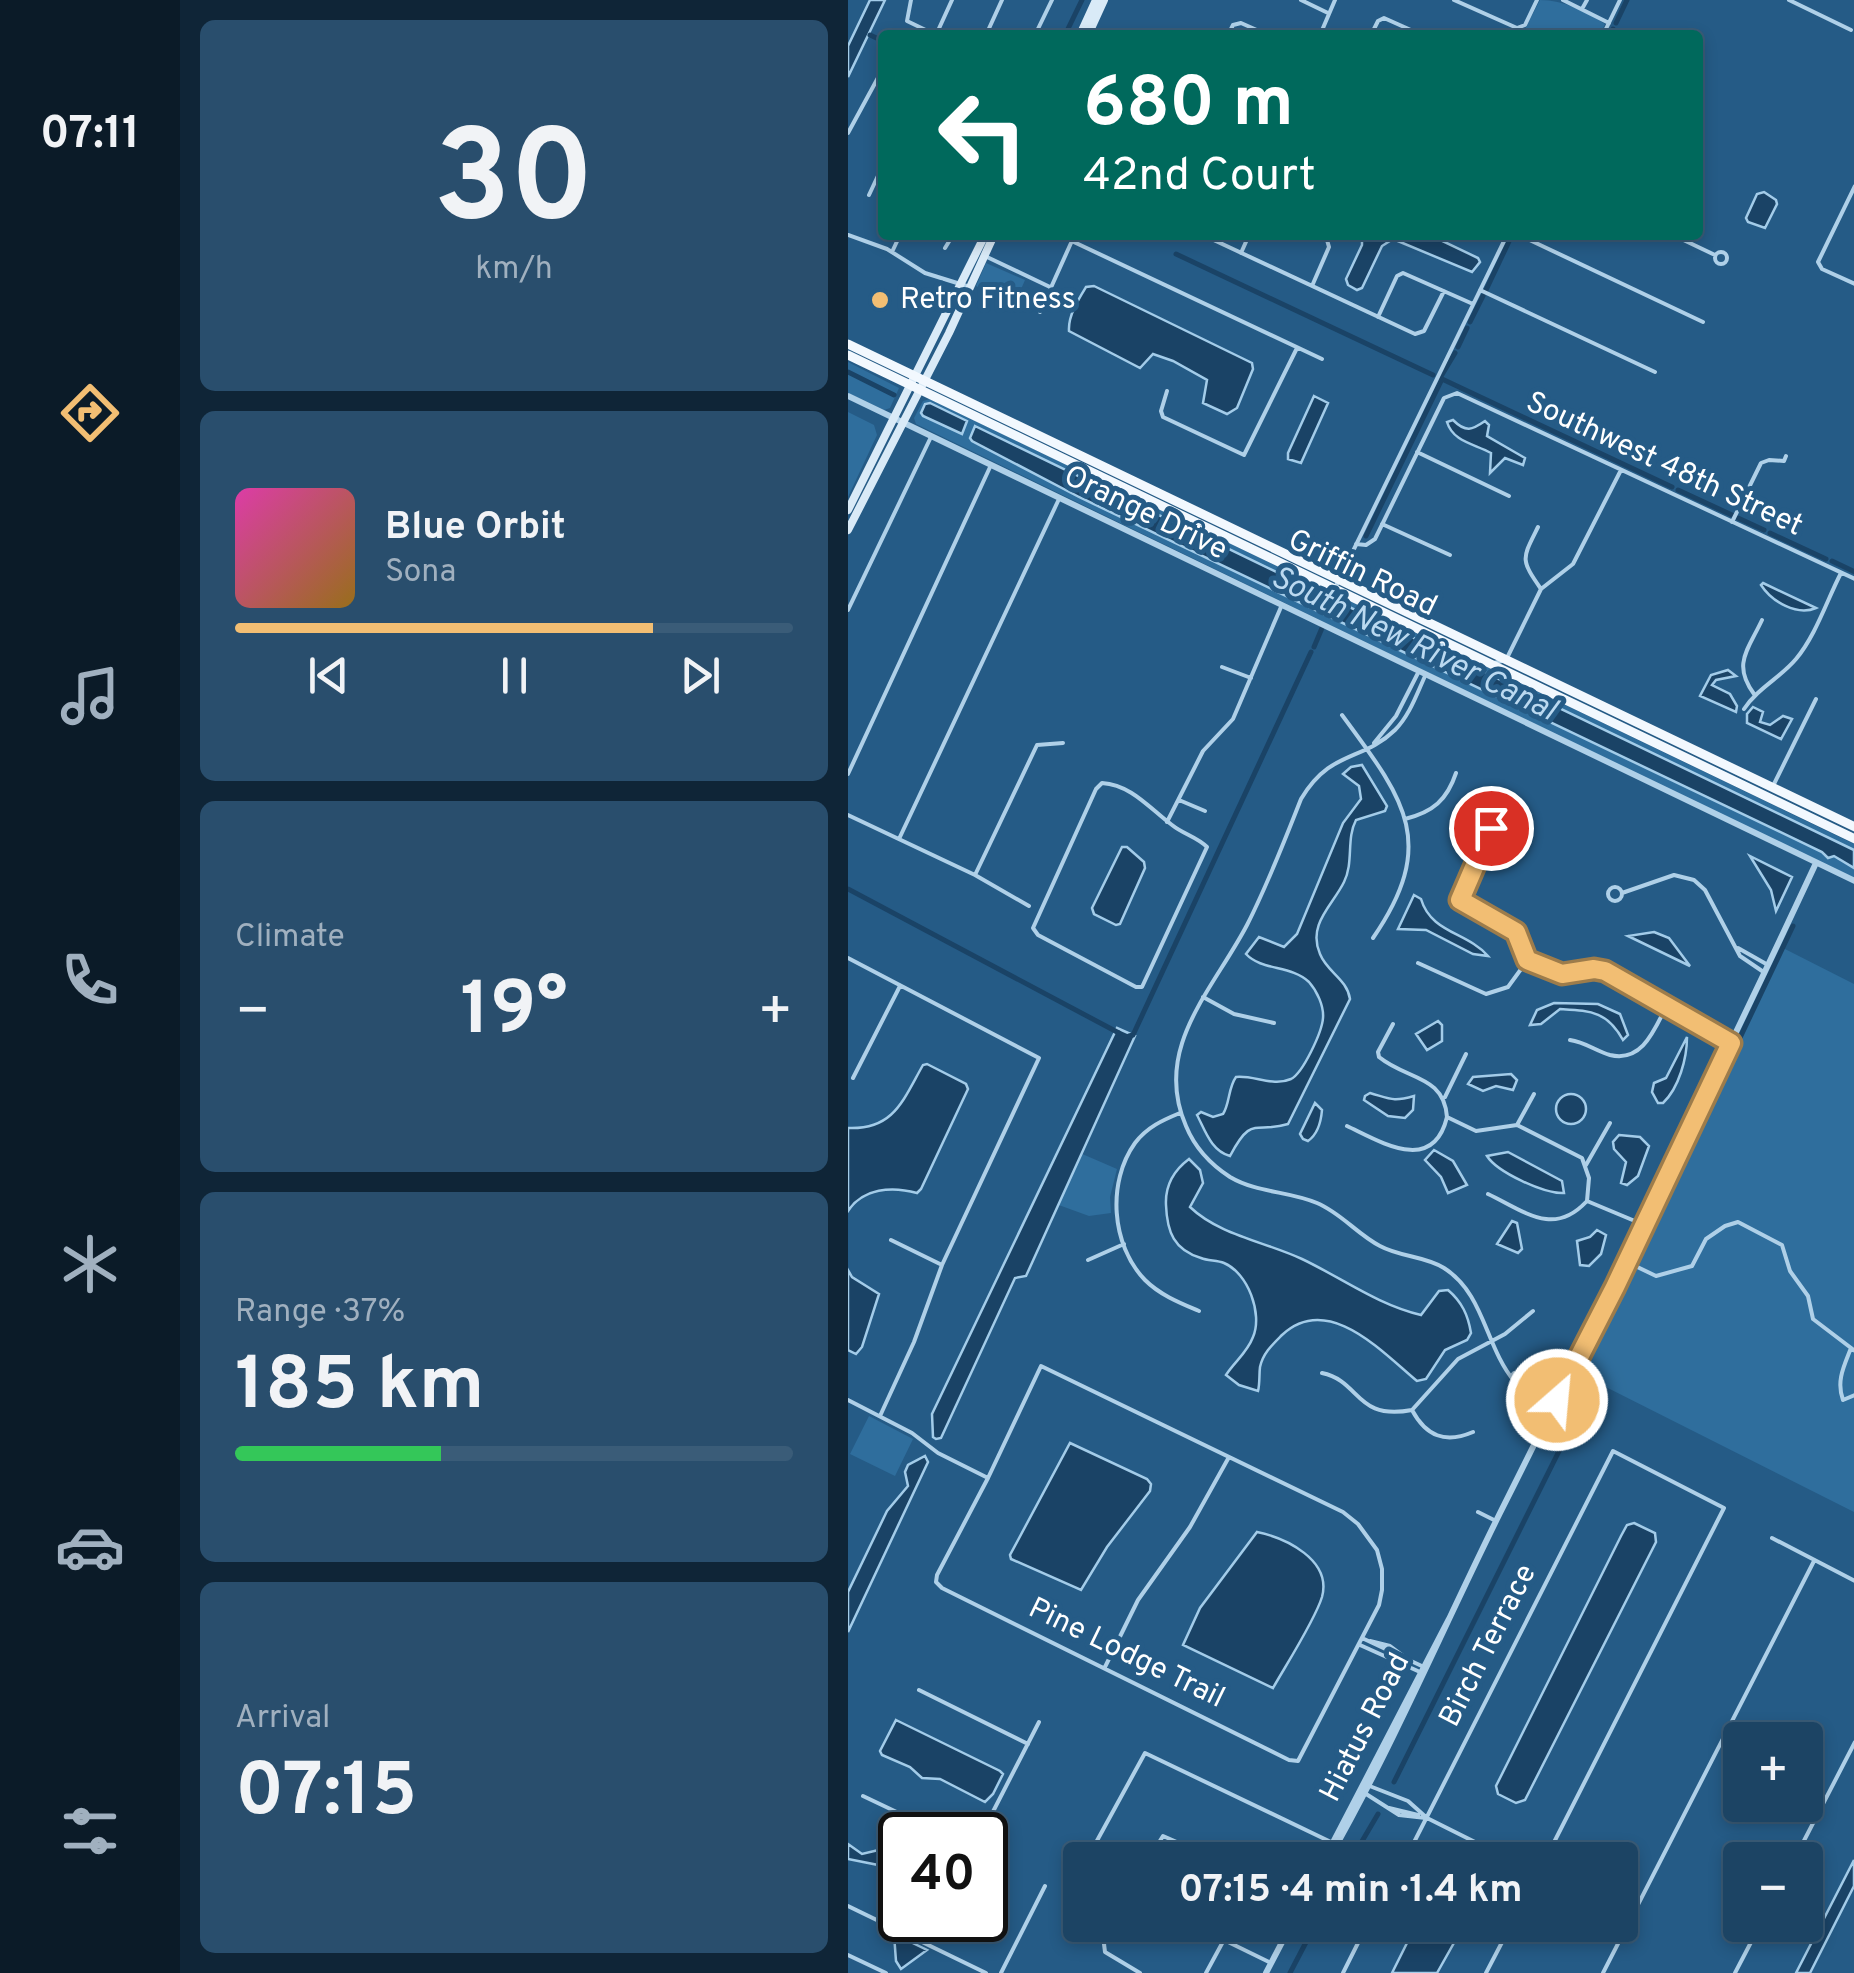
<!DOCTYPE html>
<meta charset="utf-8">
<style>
:root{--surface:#1c4464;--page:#294e6d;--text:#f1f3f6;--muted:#a0b0bf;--line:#3a5c78;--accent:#f2be73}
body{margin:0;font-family:Overpass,sans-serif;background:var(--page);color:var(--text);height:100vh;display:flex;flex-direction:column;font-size:38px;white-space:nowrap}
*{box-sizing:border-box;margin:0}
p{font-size:32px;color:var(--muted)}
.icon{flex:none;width:55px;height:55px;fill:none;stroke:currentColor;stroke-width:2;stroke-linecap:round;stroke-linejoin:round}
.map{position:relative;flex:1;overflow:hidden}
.drawer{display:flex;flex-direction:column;gap:20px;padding:20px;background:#0f2537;width:668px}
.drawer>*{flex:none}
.top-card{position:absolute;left:30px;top:30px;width:825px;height:210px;border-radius:10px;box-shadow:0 5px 15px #0003,0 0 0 2px var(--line);background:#00695c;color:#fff;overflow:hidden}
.fabs{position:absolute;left:875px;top:1722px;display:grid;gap:20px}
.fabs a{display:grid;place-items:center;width:100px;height:100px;border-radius:10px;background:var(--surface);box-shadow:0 5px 15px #0003,0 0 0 2px var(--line);font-size:50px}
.speed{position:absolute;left:30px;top:1812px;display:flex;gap:20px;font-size:50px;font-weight:700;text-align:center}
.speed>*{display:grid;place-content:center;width:130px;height:130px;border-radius:50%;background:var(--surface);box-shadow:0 5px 15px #0003,0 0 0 2px var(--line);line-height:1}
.speed .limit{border:5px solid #111;border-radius:15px;background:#fff;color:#111}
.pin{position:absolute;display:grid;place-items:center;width:85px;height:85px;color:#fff;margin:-42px;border:5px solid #fff;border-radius:50%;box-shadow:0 2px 10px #0007}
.me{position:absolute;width:110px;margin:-55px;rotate:27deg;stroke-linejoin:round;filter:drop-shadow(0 0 8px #0008)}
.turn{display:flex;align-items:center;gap:35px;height:210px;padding:0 40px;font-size:45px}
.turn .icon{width:130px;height:130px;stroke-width:2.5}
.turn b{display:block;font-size:70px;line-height:85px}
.big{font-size:75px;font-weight:700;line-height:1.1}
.drawer .tile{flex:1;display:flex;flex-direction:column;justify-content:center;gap:15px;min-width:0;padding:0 35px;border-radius:15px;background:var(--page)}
.drawer .dial{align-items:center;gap:0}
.dial b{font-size:130px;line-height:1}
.song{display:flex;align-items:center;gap:30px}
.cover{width:120px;height:120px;border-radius:15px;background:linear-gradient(135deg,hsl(320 70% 55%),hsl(40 70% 35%))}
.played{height:10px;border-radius:5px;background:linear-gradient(90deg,var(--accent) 75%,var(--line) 75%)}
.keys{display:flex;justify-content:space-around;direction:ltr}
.heat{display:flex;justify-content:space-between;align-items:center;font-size:55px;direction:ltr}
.charge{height:15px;border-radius:8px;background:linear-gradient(90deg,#34c759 37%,var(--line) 0)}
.trip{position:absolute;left:215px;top:1842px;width:575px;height:100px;border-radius:10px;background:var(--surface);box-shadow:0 5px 15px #0003,0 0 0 2px var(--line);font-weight:700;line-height:100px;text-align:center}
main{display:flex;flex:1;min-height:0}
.tab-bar{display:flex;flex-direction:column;width:180px;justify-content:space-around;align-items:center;background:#0b1b28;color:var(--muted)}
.tab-bar .icon{width:70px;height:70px}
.tab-bar .on{color:var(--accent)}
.tab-bar b{font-size:45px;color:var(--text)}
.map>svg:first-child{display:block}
</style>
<main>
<nav class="tab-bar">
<b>07:11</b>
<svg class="icon on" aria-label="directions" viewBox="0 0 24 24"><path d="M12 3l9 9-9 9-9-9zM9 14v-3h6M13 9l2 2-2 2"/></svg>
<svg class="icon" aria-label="music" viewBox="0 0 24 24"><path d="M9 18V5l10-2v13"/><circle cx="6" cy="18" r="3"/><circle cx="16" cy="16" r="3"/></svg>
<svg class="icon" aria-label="phone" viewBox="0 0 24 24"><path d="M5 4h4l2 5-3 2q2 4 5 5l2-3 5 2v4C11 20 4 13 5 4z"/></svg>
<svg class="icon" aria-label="climate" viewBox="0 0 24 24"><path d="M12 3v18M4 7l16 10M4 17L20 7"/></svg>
<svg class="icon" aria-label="car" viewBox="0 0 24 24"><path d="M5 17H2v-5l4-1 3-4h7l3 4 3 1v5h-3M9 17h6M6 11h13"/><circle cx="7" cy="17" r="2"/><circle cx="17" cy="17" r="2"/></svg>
<svg class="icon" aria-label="filters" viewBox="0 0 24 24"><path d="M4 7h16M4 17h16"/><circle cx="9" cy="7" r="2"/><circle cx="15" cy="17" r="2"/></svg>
</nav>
<section class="drawer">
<div class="tile dial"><b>30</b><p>km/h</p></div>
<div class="tile">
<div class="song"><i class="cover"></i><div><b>Blue Orbit</b><p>Sona</p></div></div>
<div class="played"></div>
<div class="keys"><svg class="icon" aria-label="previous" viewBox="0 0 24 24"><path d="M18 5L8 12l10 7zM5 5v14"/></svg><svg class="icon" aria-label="pause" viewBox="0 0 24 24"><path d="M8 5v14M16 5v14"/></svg><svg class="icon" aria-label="next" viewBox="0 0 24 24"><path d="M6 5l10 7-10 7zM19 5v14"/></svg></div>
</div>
<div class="tile"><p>Climate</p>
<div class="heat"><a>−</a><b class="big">19°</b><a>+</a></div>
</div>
<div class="tile"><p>Range · 37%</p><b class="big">185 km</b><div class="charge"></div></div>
<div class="tile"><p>Arrival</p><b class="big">07:15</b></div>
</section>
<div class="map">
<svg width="1007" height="1973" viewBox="0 0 1007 1973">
<rect width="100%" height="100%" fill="#255b86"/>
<path fill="#2f6e9d" d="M692,0C716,0 737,11 757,24L752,35H674Z
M138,263L177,280L164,310L146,302L140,292L128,286Z
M0,362L51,388L42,408L36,410L0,393Z
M82,399L1006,844V879L68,424L66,418L75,401Z
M0,412L26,425L29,435L0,497Z
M935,948L1006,984V1512L734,1375Z
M232,1153L269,1169L262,1197L263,1213L241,1216L208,1204Z
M21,1416L65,1439L47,1476L2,1454Z"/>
<path fill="#1a4366" stroke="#a3cce9" stroke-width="2.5" d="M22,0H37L0,77V46Z
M916,192L928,200L929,204L917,228L900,222L898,218L909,194Z
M514,235H582L630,258L632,262L624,272L545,239L534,246L514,288L509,290L500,285L498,279L514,245Z
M246,286L404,363L405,369L389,408L379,414L355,403L359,380L325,361L305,354L292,368L221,331C220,316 230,300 238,287Z
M466,396L480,403L453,463L440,459V453Z
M82,403L119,421L114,434L75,416L73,413L77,404Z
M605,420C618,433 624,430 637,421L641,425L639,436L677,458L675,465L657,458L642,473L643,453C627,444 605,442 599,422Z
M127,426L482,598L486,595L495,598L494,602L499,606L1006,850V868L986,856L980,858L974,852L231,497L124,441L122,438Z
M915,583L968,608C949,616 924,602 913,585Z
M880,670L888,676L868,680L864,685L882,694L889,706L888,712L852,696L863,675Z
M905,707L915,712L912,722L922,725L935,716L944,719L933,739L899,723V714Z
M514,765L539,806L537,811L508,820C498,839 506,862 496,882C485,905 459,924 472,954C479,972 499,979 502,999L440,1124C407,1134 404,1114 382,1156C363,1151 357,1130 349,1115L353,1112L365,1117L375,1114C382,1103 380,1088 388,1077C406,1075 425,1087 443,1079C455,1073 474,1032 475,1018C476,1006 469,991 461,982C443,965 414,971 398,954L411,937L436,947L449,934L495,823L513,799L511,786L495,774L503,767Z
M274,847H279L296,862L297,868L272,924L268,925L246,914L244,908Z
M902,856L944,877L928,911L923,890Z
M566,895L573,899C583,933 619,932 640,956L625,954L578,930L550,929Z
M806,932L821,938L842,966L780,936Z
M706,1003L750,1004L772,1014L780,1035L775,1040C759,1011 743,1011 712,1009L693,1024L682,1025L689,1010Z
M590,1021L594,1025V1041L579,1050L568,1034Z
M269,1028L287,1036L178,1276L167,1278L93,1438L88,1439L85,1437L84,1414Z
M839,1037C839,1058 831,1088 815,1103H810L804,1092L806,1083L818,1078Z
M79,1064L118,1084L120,1089L73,1189L69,1193C44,1186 15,1188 0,1211V1128C46,1130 55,1100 75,1065Z
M663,1074L669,1080L665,1090L648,1086L635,1091L620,1084L625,1077Z
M522,1093C543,1099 545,1102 566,1096L565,1110L557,1118L540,1116L516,1100L517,1096Z
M708 1109a15 15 0 1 1 30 0a15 15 0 1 1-30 0Z
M467,1103L474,1110C473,1122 470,1134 460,1141L455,1139L452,1134Z
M771,1135L792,1137L801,1146L790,1176L779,1185L773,1183L778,1162L766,1149L765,1142Z
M586,1150L605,1161L619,1185L600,1193L593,1177L577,1160Z
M660,1152L714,1181L716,1193C696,1194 649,1172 639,1156Z
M341,1159L352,1170L355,1183L342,1207C371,1235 418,1242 454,1259C494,1278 530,1305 573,1315L591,1291L600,1290C614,1302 620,1315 623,1333L619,1340L597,1350L578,1379L569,1381C534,1352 480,1292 434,1335C425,1344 415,1353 412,1367C411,1375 412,1383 410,1391L391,1385L378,1375C387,1361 399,1353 405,1337C415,1314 400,1273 376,1263C369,1260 360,1261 353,1258C326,1250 319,1232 318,1205C317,1185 325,1171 341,1159Z
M664,1221L669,1223L674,1249L670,1253L649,1244Z
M749,1230L758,1235L753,1254L741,1266L732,1265L729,1241L742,1237Z
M0,1270L4,1277L31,1294L14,1347L8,1354L0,1350Z
M222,1443L299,1479L303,1484L302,1491L259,1547L233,1590L163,1559L162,1555Z
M77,1456L80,1462L0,1632V1592L39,1511L60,1486L57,1472L60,1465Z
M786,1523L807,1533L808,1542L677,1800L668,1803L650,1794L648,1786L773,1536L779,1525Z
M409,1532C438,1538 484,1560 474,1597C467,1620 438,1665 425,1688L335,1645L352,1608Z
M48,1720L152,1771L155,1774L145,1794L137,1802L92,1779L74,1778L62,1767L34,1755L32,1751Z
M0,1844L14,1854L35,1849L52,1866V1887L30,1865L0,1859Z
M1006,1860V1886L962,1973H948Z
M568,1925H616L589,1973H544Z
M46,1934L79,1950L53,1969L48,1961Z"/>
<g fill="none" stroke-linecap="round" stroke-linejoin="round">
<path stroke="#1a4366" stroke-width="5" d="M768,23L779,0
M22,35L35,41
M217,35L234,0
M762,35L765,29
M328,254L585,375
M638,290L664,235
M622,322L635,296
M610,347L619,328
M0,372L46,395
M592,378L607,353
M830,490L884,515
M890,518L916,530
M922,533L978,559
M518,536L594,379L824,487
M984,561L1007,572
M466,647L474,628
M0,889L271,1033
M281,1036L285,1035L463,652
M786,1261L945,926
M730,1374L783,1267
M727,1381L725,1385L728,1387
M546,1782L740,1393L735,1391
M503,1860L530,1814
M442,1973L467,1925"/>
<path stroke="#afd0e8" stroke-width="4" d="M63,0L59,21L88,35
M453,0L480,13
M606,0L669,28L677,25L689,0
M715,0L761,23
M941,0L1003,30
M734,9L739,0
M88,35L104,0
M138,35L154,0
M187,35L204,0
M380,35L385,25L393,23L420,35
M472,35L487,0
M523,35L530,21L536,18L574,35
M755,35L772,0
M0,133L32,74
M1007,186L970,262L974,269L1007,284
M21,195L35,165
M0,235L39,249L77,273L122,287
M211,235L474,359
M355,235L567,334L576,331L596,291
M671,235L855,322
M825,235L867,255
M97,248L105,235
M867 258a6 6 0 1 1 12 0a6 6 0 1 1-12 0Z
M44,252L52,235
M393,253L401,235
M139,257L202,287
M464,286L481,247L479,240L468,235
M632,290L807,372
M192,312L223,243
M530,317L549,276L555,273L625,304
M319,391L313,411L315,417L396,455
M569,452L661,496
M396,455L449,348
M884,522L913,463L921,460L936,461L938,456
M534,524L602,555
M690,527C674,559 672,559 693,589
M508,544L518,545L527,539L596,398L609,393L1007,579
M487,588L659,235
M0,610L82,439
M646,663L658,660L693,589L725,564L773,470
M374,667L403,678
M578,674C569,693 562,715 547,730C514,762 483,749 453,799C436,842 420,884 399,925C365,990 304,1048 338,1126C347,1148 362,1164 382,1177C409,1193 441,1191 469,1203C493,1213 509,1234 532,1246C552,1257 577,1256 596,1268C637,1294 637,1347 667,1382C677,1393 694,1398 707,1404
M906,694C884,664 900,650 914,620
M896,709C910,688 932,678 948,659C968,635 979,600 993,573
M494,715C556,799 591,842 525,938
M526,743L548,716L571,671
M0,774L143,465
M254,783C284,785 302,809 324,825C335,834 349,837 359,847L294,987H288L190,935L185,928L248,789Z
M926,784L968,699
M331,800L357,811
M0,815L127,875L181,906
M557,819C585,812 599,800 608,773
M319,822L355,751L385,719L433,607
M643,829L612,900L667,932L679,961L714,974L746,969L757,971L883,1043
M51,839L211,499
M127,875L189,745L215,743
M760 894a7 7 0 1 1 14 0a7 7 0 1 1-14 0Z
M774,893L826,875L846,880L857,890L892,956L917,973
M890,948L920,965
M0,958L191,1058L94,1265L66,1342L32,1416
M570,963L638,994L660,987L679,961
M355,997L386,1014L426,1023
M545,1024L530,1052L531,1057C559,1080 596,1075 599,1117L628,1131L669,1125L734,1158L741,1178L739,1201
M722,1040C737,1042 748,1051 762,1055C795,1063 807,1028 819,1005
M5,1078L52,986
M597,1097L618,1054
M332,1113C315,1120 299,1127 287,1143C259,1182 263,1245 297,1280C312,1295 332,1303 351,1311
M669,1125L686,1094
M499,1126C533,1142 585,1175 599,1117
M738,1165L762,1123
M640,1194C676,1211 705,1237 738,1202
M739,1201L794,1224
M43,1240L92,1264
M240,1260L276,1244
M779,1262L808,1276L844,1266L858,1239L877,1226L890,1222L934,1245L942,1271L960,1296L965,1319L1007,1351
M1003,1348C996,1366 988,1381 995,1400L1007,1395
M193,1366L495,1512L510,1524L529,1550L534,1569V1590L531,1605L450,1761L441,1760L94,1588L88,1582L89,1575L140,1478Z
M474,1373C513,1381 507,1421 564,1410
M666,1373L682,1385
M665,1374L708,1400
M0,1400L64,1433L90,1453L140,1478
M564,1410L610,1359L657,1334L685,1311
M564,1410C578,1436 597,1444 625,1432
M630,1512L648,1521
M924,1538L1007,1581
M514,1638L578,1668
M522,1641L542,1646L554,1655
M512,1645L572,1672
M257,1667L290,1600L342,1527L381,1457
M71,1690L180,1744
M519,1785L560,1801L579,1818L663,1860
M515,1792L551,1815L578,1818
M15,1796L97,1835
M541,1808L570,1815
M133,1835L191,1722
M245,1848L297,1753L485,1843
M300,1860L315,1836L370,1860
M557,1860L765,1451L876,1508L697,1860
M946,1860L1007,1742
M0,1906L138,1973
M266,1925L256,1944L257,1952L292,1973
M376,1940L421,1962
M79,1943L90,1920
M0,1955L38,1973
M153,1973L197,1886
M358,1973L384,1925
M495,1973L519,1925
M638,1973L663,1925
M755,1973L966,1561
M887,1973L912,1925"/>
<path stroke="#afd0e8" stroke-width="6" d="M0,396L1007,881
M478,1856L601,1619
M480,1860C544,1748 594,1630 651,1515C759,1299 866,1082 968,863
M418,1973L443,1925"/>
<path stroke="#d9eaf7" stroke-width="8" d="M232,35L248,0
M240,35L256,0
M0,510L137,235
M0,530L101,333L146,235"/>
<path stroke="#f2f8fe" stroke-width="9" d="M0,344L1007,827
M0,355L1007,839"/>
</g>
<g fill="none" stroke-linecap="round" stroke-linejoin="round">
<g stroke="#9d7c4b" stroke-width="25">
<path id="route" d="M643,828L612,900L668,932L679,960L714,974L746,969L757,971L883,1043L767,1287L709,1400"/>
</g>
<use href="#route" stroke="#f2be73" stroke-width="18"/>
</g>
<circle fill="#f2be73" stroke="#255b86" stroke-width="4" cx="32" cy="300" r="10"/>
<g text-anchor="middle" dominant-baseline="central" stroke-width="10" stroke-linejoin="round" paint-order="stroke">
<g font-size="30" fill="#fff" stroke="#255b86" text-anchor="start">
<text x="52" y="300">Retro Fitness</text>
</g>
<g font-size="30" fill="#fff" stroke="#255b86">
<text transform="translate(816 465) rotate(25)">Southwest 48th Street</text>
<text transform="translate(297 514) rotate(26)">Orange Drive</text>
<text transform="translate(514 574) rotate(26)">Griffin Road</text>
<text transform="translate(641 1646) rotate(-63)">Birch Terrace</text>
<text transform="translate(278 1654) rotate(26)">Pine Lodge Trail</text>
<text transform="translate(518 1728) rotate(-63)">Hiatus Road</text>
</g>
<g font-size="32" font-style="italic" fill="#bbd9f0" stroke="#255b86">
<text transform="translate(565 645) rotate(26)">South New River Canal</text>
</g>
</g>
</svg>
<div class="fabs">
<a>+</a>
<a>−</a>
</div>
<div class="speed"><div class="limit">40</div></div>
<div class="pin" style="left:643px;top:828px;background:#d93025"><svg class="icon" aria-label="arrive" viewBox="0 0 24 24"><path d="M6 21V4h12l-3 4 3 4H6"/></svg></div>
<svg class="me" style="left:709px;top:1400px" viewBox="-20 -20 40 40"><circle r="17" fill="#f2be73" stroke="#fff" stroke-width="3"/><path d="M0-11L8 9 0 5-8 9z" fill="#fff"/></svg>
<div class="trip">07:15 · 4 min · 1.4 km</div>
<div class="top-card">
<div class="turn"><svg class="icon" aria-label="left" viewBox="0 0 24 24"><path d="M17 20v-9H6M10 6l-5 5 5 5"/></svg><div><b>680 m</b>42nd Court</div></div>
</div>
</div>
</main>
